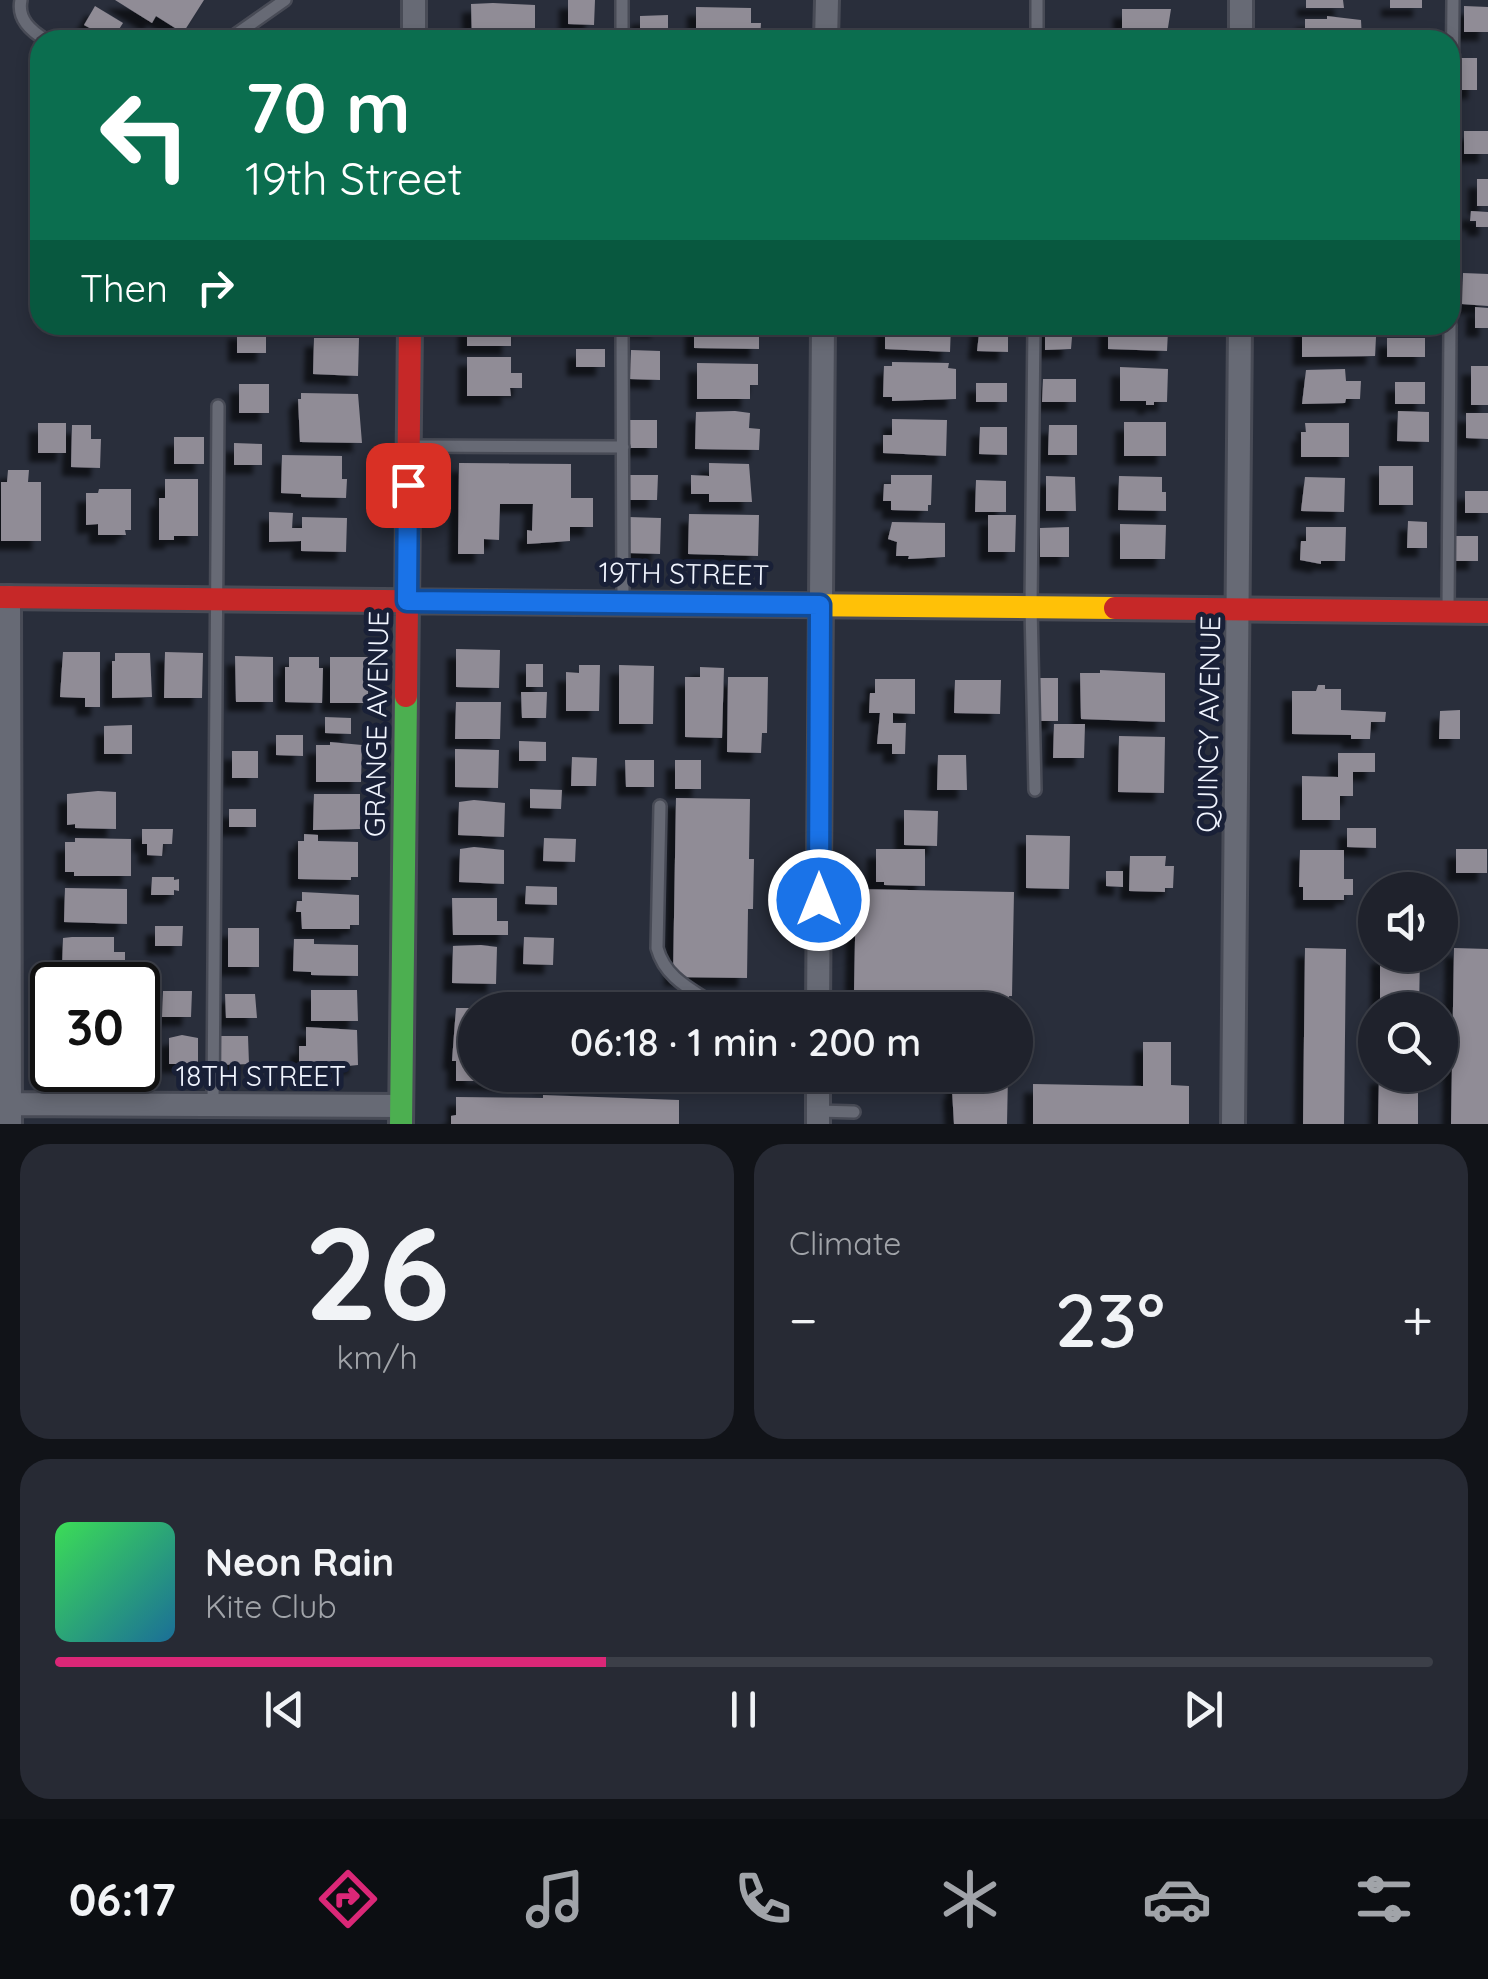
<!DOCTYPE html>
<meta charset="utf-8">
<style>
:root{--surface:#1f222c;--page:#272a34;--text:#f1f3f6;--muted:#a1a4a9;--line:#3c3f48;--accent:#db2777}
body{margin:0;font-family:Quicksand,sans-serif;background:var(--page);color:var(--text);height:100vh;display:flex;flex-direction:column;font-size:38px;white-space:nowrap}
*{box-sizing:border-box;margin:0}
p{font-size:32px;color:var(--muted)}
.icon{flex:none;width:55px;height:55px;fill:none;stroke:currentColor;stroke-width:2;stroke-linecap:round;stroke-linejoin:round}
.map{position:relative;height:1124px;overflow:hidden}
.sheet{display:flex;flex-direction:column;gap:20px;padding:20px;background:#111318;flex:1}
.sheet>*{flex:none}
.guide{position:absolute;left:30px;top:30px;width:1430px;height:305px;border-radius:30px;box-shadow:0 5px 15px #0003,0 0 0 2px var(--line);background:#0b6e4f;color:#fff;overflow:hidden}
.fabs{position:absolute;left:1358px;top:872px;display:grid;gap:20px}
.fabs a{display:grid;place-items:center;width:100px;height:100px;border-radius:50%;background:var(--surface);box-shadow:0 5px 15px #0003,0 0 0 2px var(--line);font-size:50px}
.speed{position:absolute;left:30px;top:962px;display:flex;gap:20px;font-size:50px;font-weight:700;text-align:center}
.speed>*{display:grid;place-content:center;width:130px;height:130px;border-radius:50%;background:var(--surface);box-shadow:0 5px 15px #0003,0 0 0 2px var(--line);line-height:1}
.speed .limit{border:5px solid #111;border-radius:15px;background:#fff;color:#111}
.pin{position:absolute;display:grid;place-items:center;width:85px;height:85px;color:#fff;margin:-42px;border-radius:20px;box-shadow:0 5px 15px #0006}
.me{position:absolute;width:110px;margin:-55px;rotate:0deg;stroke-linejoin:round;filter:drop-shadow(0 0 8px #0008)}
.turn{display:flex;align-items:center;gap:35px;height:210px;padding:0 50px;font-size:45px}
.turn .icon{width:130px;height:130px;stroke-width:2.5}
.turn b{display:block;font-size:70px;line-height:85px}
.then{display:flex;align-items:center;height:95px;padding:0 50px;background:#0003;gap:20px;font-size:38px}
.big{font-size:75px;font-weight:600;line-height:1.1}
.sheet .card{flex:1;display:flex;flex-direction:column;justify-content:center;gap:15px;min-width:0;padding:0 35px;border-radius:30px;background:var(--page)}
.sheet .dial{align-items:center;gap:0}
.dial b{font-size:130px;line-height:1}
.song{display:flex;align-items:center;gap:30px}
.cover{width:120px;height:120px;border-radius:15px;background:linear-gradient(135deg,hsl(130 70% 55%),hsl(200 70% 35%))}
.played{height:10px;border-radius:5px;background:linear-gradient(90deg,var(--accent) 40%,var(--line) 40%)}
.keys{display:flex;justify-content:space-around;direction:ltr}
.heat{display:flex;justify-content:space-between;align-items:center;font-size:55px;direction:ltr}
.sheet .tiles{flex:1;display:grid;gap:20px;grid-template-columns:1fr 1fr}
.card:last-child{grid-column:span 2}
.trip{position:absolute;left:458px;top:992px;width:575px;height:100px;border-radius:50px;background:var(--surface);box-shadow:0 5px 15px #0003,0 0 0 2px var(--line);font-weight:600;line-height:100px;text-align:center}
.dock{display:flex;height:160px;justify-content:space-around;align-items:center;background:#0c0e12;color:var(--muted)}
.dock .icon{width:70px;height:70px}
.dock .current{color:var(--accent)}
.dock b{font-size:45px;color:var(--text)}
.map>svg:first-child{display:block}
</style>
<div class="map">
<svg width="1488" height="1124" viewBox="0 0 1488 1124">
<defs>
<filter id="shadow"><feDropShadow dx="-9" dy="9" stdDeviation="2.5" flood-color="#0009"/></filter>
</defs>
<rect width="100%" height="100%" fill="#292e3b"/>
<path fill="#908c96" filter="url(#shadow)" d="M115,0H204L183,33L156,16L152,23Z
M568,0H595L594,25L568,24Z
M1306,0H1343L1344,8H1306Z
M1390,0H1422V8H1390Z
M493,3L535,5V40H472L471,4Z
M95,6L123,23L112,40L84,25Z
M1464,6L1488,7V32H1464Z
M696,7L751,8V23H761L760,40H696Z
M1122,9H1171L1166,40H1122Z
M668,15V40H640V16Z
M1327,16L1361,20L1362,40H1294V36L1305,37V19H1327Z
M1062,30L1088,31V40H1061Z
M1396,34L1426,35V40H1396Z
M1455,58H1477V90H1455Z
M1464,131H1488V154H1464Z
M1477,179H1488V206H1477Z
M1471,211L1488,212V227H1476V221H1470Z
M1463,273L1488,274V306L1462,304Z
M1475,307L1488,308V328H1475Z
M467,325H518L519,334H511V346H467Z
M626,325H660V329L626,328Z
M694,325H759V349L694,348Z
M885,325H951L950,352L885,349Z
M980,325H1008V352L977,351Z
M1045,325H1073L1071,349L1045,350Z
M1108,325H1164V331H1168L1167,351L1108,349Z
M1302,325H1360V337H1376L1375,356L1302,357Z
M237,330H266V353H237Z
M314,338H359L358,376L313,374Z
M1387,338H1425V357H1387Z
M576,349H605V367H576Z
M631,350L660,351V380L630,379Z
M467,357H511V373H522V388H510L511,396H467Z
M892,362L949,363L948,368L956,369V399L892,401V397H883L884,366H892Z
M697,363L758,364V385H750V399H697Z
M1471,366H1488V405H1471Z
M1120,367L1168,369L1167,402H1154V405H1146V401H1120Z
M1345,369L1346,381H1361L1360,399H1346L1345,403L1302,404L1306,370Z
M1043,379H1076V402H1042Z
M1395,382H1425V404H1395Z
M976,383H1007V402H976Z
M239,384H269V413H239Z
M301,393L358,394L362,443L300,442L298,399H301Z
M735,411L750,413L749,428L760,429L759,450L695,449L696,412Z
M1398,411L1429,412V442L1397,441Z
M1466,413H1488V439L1466,438Z
M892,419L947,420L946,456L883,453V435H892Z
M629,420H657V448H629Z
M1124,422H1166V456H1124Z
M38,423H66V453H38Z
M1305,423H1349V457H1301V432H1306Z
M72,425H91V439H101L100,468L71,467Z
M1049,425H1077V455H1048Z
M980,427H1007V455L979,454Z
M174,437H204V464H174Z
M234,443L262,444V465H234Z
M282,455L342,456V479H347L346,498L301,497V494L281,493Z
M459,463L571,464V498H593V527H570V541L527,544V530L532,531L533,504H500L499,540L484,539V554H458Z
M709,463L749,464L752,502H709V494H691V475L709,476Z
M1379,466H1413V505H1379Z
M8,470H29L28,482H41V541H1V482H7Z
M630,475H658L657,500H630Z
M891,475H932L931,505H928V511L891,510V501H883L884,484H891Z
M1046,476L1075,477L1076,511H1046Z
M1119,476L1162,477V492H1166V511L1118,510Z
M1305,477L1345,478L1344,512L1301,511Z
M165,479H198V536H174V540H159V498H165Z
M976,480L1006,481V512H975Z
M99,489H131V530H125L126,535H98V524L86,525V493H98Z
M1465,491H1488V513H1465Z
M269,512L293,513L292,528H302V517L347,518L346,552L301,551V541L269,542Z
M689,514L759,515L758,556L688,554Z
M988,515H1016L1015,552H988Z
M629,517L661,518L660,554L628,553Z
M1408,521L1427,522V548H1407Z
M892,522L945,523V557L908,559L909,556H896L897,542L888,539Z
M1120,524L1166,525L1165,559H1120Z
M1069,527V557H1040V528Z
M1306,527H1346L1345,561H1321V564L1300,560L1301,541H1306Z
M1452,536H1478V561H1452Z
M456,649L500,650L499,688L456,687Z
M63,652H100V707H85V698L60,697Z
M165,652L203,653L202,698H164Z
M115,653H150L152,697L112,698V661H115Z
M235,656L273,657V702H236Z
M289,657H319V668H323L322,703L285,702V667H289Z
M330,657H368V703H330Z
M526,664H543V687H526Z
M579,665H600L599,711H566V672L579,673Z
M619,665L654,666L653,724H619Z
M700,667L724,668L722,738L685,737V677H700Z
M1100,670L1165,673V722L1081,719L1080,673H1100Z
M728,677H768L767,733H762L761,753L727,752Z
M1037,678H1058V721H1037Z
M875,679H915V714L893,713V723H906L905,754H892V744H877L880,713H869L870,693H875Z
M955,680H1001L1000,714L954,713Z
M1318,685H1325V689H1341V710L1386,712L1385,722H1371L1370,739H1351V735L1292,734V691H1316Z
M521,692H547L546,718H522Z
M456,702H501L500,739H455Z
M1460,710V739H1439L1440,711Z
M325,717L351,718V734L325,733Z
M1054,724H1085L1084,758H1053Z
M132,725V754H104V726Z
M276,735H303V756L276,755Z
M1119,736L1165,737L1164,793L1118,792Z
M519,741L546,742V761H519Z
M330,742L362,745L361,782H316V745H330Z
M455,749L499,750L498,788L455,787Z
M232,751H258V778H232Z
M1338,753H1375V772H1353V796H1340V820H1302V776L1338,777Z
M938,755H966L967,790H937Z
M572,757L597,758L596,786H571Z
M625,760H654V787H626Z
M675,760H701V789H675Z
M530,789L562,790L561,809L530,808Z
M98,791L116,792V829L75,828V824L67,825V794Z
M314,794H360V829L313,830Z
M676,798L750,799L749,859H754L753,909H748L747,978L673,977Z
M474,800L505,803L504,837L458,835L459,802Z
M229,809H256V827H229Z
M904,810L938,811L937,846L904,845Z
M1347,828H1376V848L1347,847Z
M142,829H173L172,844H163L162,856L147,855V844H142Z
M304,834L318,835V841L358,842V877H351V880L298,879V841H304Z
M1026,835L1070,836L1069,889L1026,888Z
M75,838L131,839V876H74V872H65V842H75Z
M544,838L576,839L575,862L543,861Z
M474,847L504,850V884L459,882L460,849Z
M876,849H925V886L884,885V882H876Z
M1456,849H1487V873H1456Z
M1300,850H1344V879H1353V895H1344V900H1303V887H1299Z
M1130,856H1166L1165,866H1174L1173,888H1165V892L1129,891Z
M1106,871H1123V887L1106,886Z
M152,877H174V880L179,879V891L174,890V895H151Z
M526,886L557,887V905L525,904Z
M65,888L127,889V924L64,922Z
M856,889L1014,892L1012,996H1009V1010H956L957,992L854,991Z
M302,892L359,895V925H350V929H302L301,912H296L297,901H302Z
M452,898H497V921H508V935H453Z
M155,926H183L182,946H155Z
M228,928H259V967H228Z
M72,937H114V952H125V962H114V973L62,969L63,938Z
M524,937L554,938L553,965L523,964Z
M294,939H314V944L358,945V976L311,975V972L293,971Z
M481,945L497,947L496,984L452,983L453,946Z
M1305,948L1346,949L1344,1124H1303Z
M1454,948L1488,949V1124H1451Z
M1380,955H1420L1419,1010H1380Z
M311,990H357L358,1021H311Z
M163,991H192L191,1017H162Z
M225,994H255L257,1018H226Z
M456,1008H475V1075H680V1081L575,1084V1081L560,1080V1084H543V1081H456V1061H452Z
M306,1027L357,1030L358,1065L316,1069L299,1064V1046H306Z
M182,1035L198,1038V1064H169V1038Z
M221,1036H248L249,1064L220,1065Z
M1143,1042H1171V1085L1189,1086V1124H1033V1084L1143,1086Z
M955,1075H1008L1007,1124H954L952,1090H955Z
M1379,1075H1418V1124H1378Z
M543,1095L679,1100V1124H451V1116L456,1115V1097L543,1098Z"/>
<g fill="none" stroke-linecap="round" stroke-linejoin="round">
<g stroke="#484b56" stroke-width="16">
<path id="lane" d="M21,0C17,19 31,31 46,40
M622,0V40
M228,40L285,0
M1037,40V0
M1450,319L1453,0
M622,325L623,601
M1034,325L1031,607L1035,790
M412,446L623,447
M1448,611L1450,325
M660,806L657,948C666,981 696,991 722,1010
M213,1105L218,406
M818,1111L854,1112"/>
</g>
<g stroke="#484b56" stroke-width="28">
<path id="street" d="M414,40V0
M826,40L827,0
M1241,40V0
M9,597L10,1124
M818,1010L823,325
M0,1104L401,1106
M818,1124V1075
M1233,1124L1240,325"/>
</g>
<g stroke="#484b56" stroke-width="28">
<path id="fast" d="M401,1124L406,696"/>
</g>
<g stroke="#484b56" stroke-width="28">
<path id="slow" d="M576,603L1115,608"/>
</g>
<g stroke="#484b56" stroke-width="28">
<path id="jam" d="M0,597L576,603
M1115,608L1488,612
M406,696L410,325"/>
</g>
<use href="#lane" stroke="#676a75" stroke-width="11"/>
<use href="#street" stroke="#676a75" stroke-width="22"/>
<use href="#fast" stroke="#4caf50" stroke-width="22"/>
<use href="#slow" stroke="#ffc107" stroke-width="22"/>
<use href="#jam" stroke="#c62828" stroke-width="22"/>
</g>
<g fill="none" stroke-linecap="round" stroke-linejoin="round">
<g stroke="#114b97" stroke-width="25">
<path id="route" d="M408,485L407,601L820,605L819,900"/>
</g>
<use href="#route" stroke="#1a73e8" stroke-width="18"/>
</g>
<g text-anchor="middle" dominant-baseline="central" stroke-width="10" stroke-linejoin="round" paint-order="stroke">
<g font-size="28" fill="#f0f4fe" stroke="#192037">
<text transform="translate(684 573) rotate(1)">19TH STREET</text>
<text transform="translate(376 724) rotate(-89)">GRANGE AVENUE</text>
<text transform="translate(1208 724) rotate(-89)">QUINCY AVENUE</text>
<text x="261" y="1075">18TH STREET</text>
</g>
</g>
</svg>
<div class="fabs">
<a><svg class="icon" aria-label="sound" viewBox="0 0 24 24"><path d="M4 9h4l5-4v14l-5-4H4zM17 9q2 3 0 6"/></svg></a>
<a><svg class="icon" aria-label="search" viewBox="0 0 24 24"><circle cx="10" cy="10" r="6"/><path d="M15 15l6 6"/></svg></a>
</div>
<div class="speed"><div class="limit">30</div></div>
<div class="pin" style="left:408px;top:485px;background:#d93025"><svg class="icon" aria-label="arrive" viewBox="0 0 24 24"><path d="M6 21V4h12l-3 4 3 4H6"/></svg></div>
<svg class="me" style="left:819px;top:900px" viewBox="-20 -20 40 40"><circle r="17" fill="#1a73e8" stroke="#fff" stroke-width="3"/><path d="M0-11L8 9 0 5-8 9z" fill="#fff"/></svg>
<div class="trip">06:18 · 1 min · 200 m</div>
<div class="guide">
<div class="turn"><svg class="icon" aria-label="left" viewBox="0 0 24 24"><path d="M17 20v-9H6M10 6l-5 5 5 5"/></svg><div><b>70 m</b>19th Street</div></div>
<div class="then">Then<svg class="icon" aria-label="right" viewBox="0 0 24 24"><path d="M7 20v-9h11M14 6l5 5-5 5"/></svg></div>
</div>
</div>
<section class="sheet">
<div class="tiles">
<div class="card dial"><b>26</b><p>km/h</p></div>
<div class="card"><p>Climate</p>
<div class="heat"><a>−</a><b class="big">23°</b><a>+</a></div>
</div>
<div class="card">
<div class="song"><i class="cover"></i><div><b>Neon Rain</b><p>Kite Club</p></div></div>
<div class="played"></div>
<div class="keys"><svg class="icon" aria-label="previous" viewBox="0 0 24 24"><path d="M18 5L8 12l10 7zM5 5v14"/></svg><svg class="icon" aria-label="pause" viewBox="0 0 24 24"><path d="M8 5v14M16 5v14"/></svg><svg class="icon" aria-label="next" viewBox="0 0 24 24"><path d="M6 5l10 7-10 7zM19 5v14"/></svg></div>
</div>
</div>
</section>
<nav class="dock">
<b>06:17</b>
<svg class="icon current" aria-label="directions" viewBox="0 0 24 24"><path d="M12 3l9 9-9 9-9-9zM9 14v-3h6M13 9l2 2-2 2"/></svg>
<svg class="icon" aria-label="music" viewBox="0 0 24 24"><path d="M9 18V5l10-2v13"/><circle cx="6" cy="18" r="3"/><circle cx="16" cy="16" r="3"/></svg>
<svg class="icon" aria-label="phone" viewBox="0 0 24 24"><path d="M5 4h4l2 5-3 2q2 4 5 5l2-3 5 2v4C11 20 4 13 5 4z"/></svg>
<svg class="icon" aria-label="climate" viewBox="0 0 24 24"><path d="M12 3v18M4 7l16 10M4 17L20 7"/></svg>
<svg class="icon" aria-label="car" viewBox="0 0 24 24"><path d="M5 17H2v-5l4-1 3-4h7l3 4 3 1v5h-3M9 17h6M6 11h13"/><circle cx="7" cy="17" r="2"/><circle cx="17" cy="17" r="2"/></svg>
<svg class="icon" aria-label="filters" viewBox="0 0 24 24"><path d="M4 7h16M4 17h16"/><circle cx="9" cy="7" r="2"/><circle cx="15" cy="17" r="2"/></svg>
</nav>
